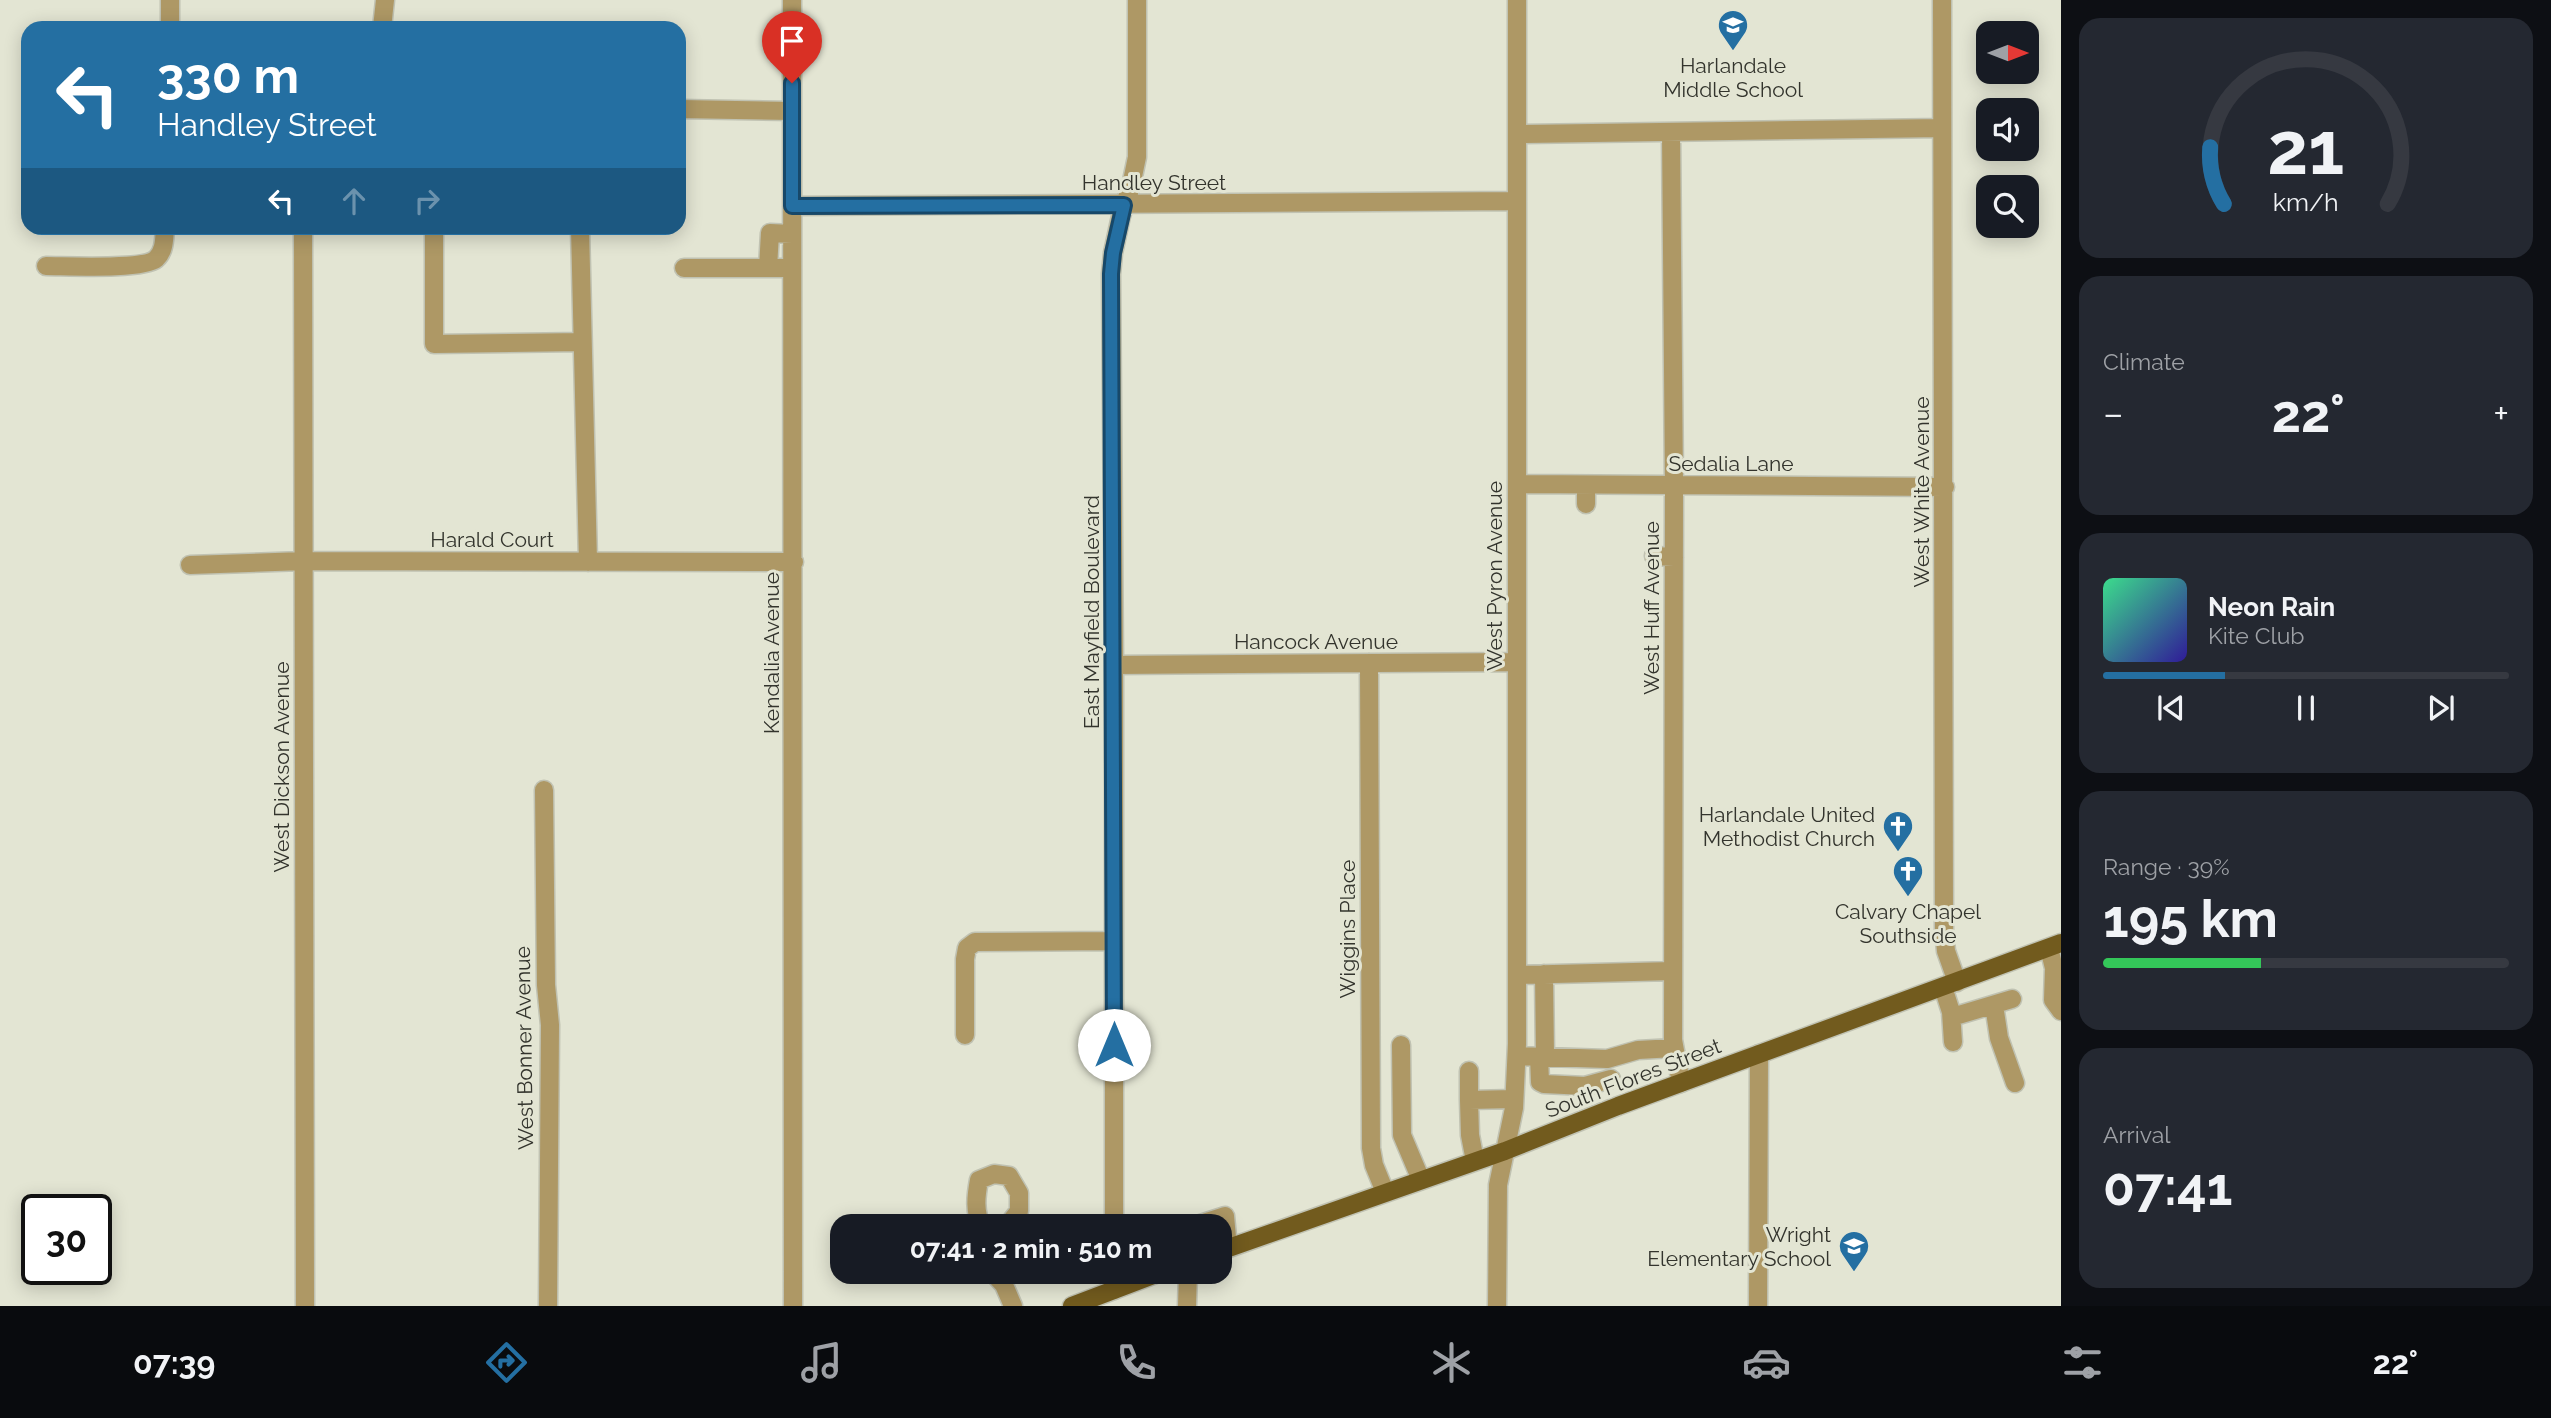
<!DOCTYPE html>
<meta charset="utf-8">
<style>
:root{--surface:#171b24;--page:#242831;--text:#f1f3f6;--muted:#9ea1a6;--line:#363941;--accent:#246fa2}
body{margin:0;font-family:Raleway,sans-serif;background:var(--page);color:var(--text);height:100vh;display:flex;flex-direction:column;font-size:26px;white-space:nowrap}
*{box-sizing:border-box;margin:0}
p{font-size:23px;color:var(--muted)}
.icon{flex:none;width:38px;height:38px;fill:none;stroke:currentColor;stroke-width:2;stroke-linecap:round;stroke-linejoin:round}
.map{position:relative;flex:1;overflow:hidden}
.sheet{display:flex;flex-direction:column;gap:18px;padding:18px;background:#0d0f14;width:490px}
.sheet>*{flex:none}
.top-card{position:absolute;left:21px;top:21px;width:665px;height:214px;border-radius:21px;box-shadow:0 4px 18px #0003;background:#246fa2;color:#fff;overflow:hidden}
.needle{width:46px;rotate:90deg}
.tools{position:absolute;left:1976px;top:21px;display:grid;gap:14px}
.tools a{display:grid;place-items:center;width:63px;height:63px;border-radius:14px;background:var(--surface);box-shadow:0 4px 18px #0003;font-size:35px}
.speed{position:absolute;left:21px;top:1194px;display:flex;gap:14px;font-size:35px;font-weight:700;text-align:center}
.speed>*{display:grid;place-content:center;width:91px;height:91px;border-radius:50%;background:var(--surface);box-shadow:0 4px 18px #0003;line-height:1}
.speed .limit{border:4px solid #111;border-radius:10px;background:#fff;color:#111}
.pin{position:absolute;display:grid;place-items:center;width:60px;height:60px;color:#fff;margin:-72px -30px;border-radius:50% 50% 50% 0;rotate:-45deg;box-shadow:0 0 7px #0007}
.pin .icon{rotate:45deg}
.me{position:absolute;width:77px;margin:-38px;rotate:0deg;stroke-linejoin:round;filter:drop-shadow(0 0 5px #0008)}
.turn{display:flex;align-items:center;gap:24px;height:147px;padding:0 21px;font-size:32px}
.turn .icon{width:91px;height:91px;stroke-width:2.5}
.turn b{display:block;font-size:49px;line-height:60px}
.lanes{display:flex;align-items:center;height:66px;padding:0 21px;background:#0003;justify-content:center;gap:35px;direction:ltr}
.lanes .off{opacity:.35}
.big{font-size:52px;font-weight:700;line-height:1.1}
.sheet .tile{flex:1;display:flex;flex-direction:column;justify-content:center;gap:10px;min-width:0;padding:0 24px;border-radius:21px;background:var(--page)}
.sheet .dial{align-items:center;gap:0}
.dial svg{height:182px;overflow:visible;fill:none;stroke:var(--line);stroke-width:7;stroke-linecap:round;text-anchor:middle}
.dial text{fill:var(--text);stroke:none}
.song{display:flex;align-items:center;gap:21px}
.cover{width:84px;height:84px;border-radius:10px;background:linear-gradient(135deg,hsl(150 70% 55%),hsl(250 70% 35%))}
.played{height:7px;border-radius:4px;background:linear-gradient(90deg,var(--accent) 30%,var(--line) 30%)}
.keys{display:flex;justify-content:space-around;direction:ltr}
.heat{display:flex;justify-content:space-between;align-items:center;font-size:38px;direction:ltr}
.charge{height:10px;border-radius:5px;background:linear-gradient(90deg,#34c759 39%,var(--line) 0)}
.trip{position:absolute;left:830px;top:1214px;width:402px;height:70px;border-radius:21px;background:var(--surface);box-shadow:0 4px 18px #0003;font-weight:700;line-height:70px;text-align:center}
.tab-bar{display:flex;height:112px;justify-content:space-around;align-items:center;background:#090b0e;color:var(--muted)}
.tab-bar .icon{width:49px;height:49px}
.tab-bar .on{color:var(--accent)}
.tab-bar b{font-size:32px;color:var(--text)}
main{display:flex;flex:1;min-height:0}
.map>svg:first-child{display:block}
</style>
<main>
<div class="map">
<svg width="2061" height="1306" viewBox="0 0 2061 1306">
<rect width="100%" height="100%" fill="#e3e5d3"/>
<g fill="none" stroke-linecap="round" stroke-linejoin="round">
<g stroke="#c0c2b2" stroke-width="21">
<path id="minor" d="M792,0L793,1306
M1942,0L1944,931L1946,951L1957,982
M170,28V0
M382,28L385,0
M679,109L792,111
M1671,132L1674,486L1673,1040L1681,1083
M1517,134L1942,128
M792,206L1517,201
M303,228L305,1306
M434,228V344L582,342
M580,228L588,562
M46,266C67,266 143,270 156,259C165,251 164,238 165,228
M684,268H792
M768,268L770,233L792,234
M1517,484L1945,487
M1586,504V485
M1654,556L1674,557
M190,565L303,561L794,562
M1369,663L1371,1148L1374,1165L1385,1192
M1114,665L1517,662
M544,790L546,985L550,1025L548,1306
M2049,948L2054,968L2053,1000L2061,1011
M1544,974L1545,1056
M1517,975L1673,971
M1943,987L1951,1012L1953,1042
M1994,1005L1999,1038L2015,1083
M1952,1017L2012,999
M965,1035V959L967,948L975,942L1114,941
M1401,1045L1402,1135L1421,1180
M1517,1056L1607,1059L1638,1050L1674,1048
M1539,1056L1540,1082L1544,1084L1585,1086L1611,1079
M1469,1071V1100
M1475,1161L1470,1135L1469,1100L1514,1099
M982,1227C974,1212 976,1196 979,1180L994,1174L1009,1176L1019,1193V1211L1008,1225L1003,1227
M1114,1227V665L1111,274L1113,253L1121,216L1131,186L1137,157V0
M1191,1227L1225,1216L1228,1248
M992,1272L1004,1285L1013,1306
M1114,1272V1290
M1187,1306L1188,1272
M1497,1306L1498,1185L1514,1108L1517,1044V0
M1758,1306L1759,1054"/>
</g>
<g stroke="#c0c2b2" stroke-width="21">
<path id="major" d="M1220,1251L1505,1151L1618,1106L2061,943
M1072,1306L1161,1272"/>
</g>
<use href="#minor" stroke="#ae9865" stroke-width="18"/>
<use href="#major" stroke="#725b1e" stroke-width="18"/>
</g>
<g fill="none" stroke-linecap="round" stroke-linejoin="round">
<g stroke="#174869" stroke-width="18">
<path id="route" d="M792,83V206L1124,205L1113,253L1111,274L1114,1045"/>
</g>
<use href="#route" stroke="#246fa2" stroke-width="12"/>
</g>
<defs>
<g id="school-pin" transform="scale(1.575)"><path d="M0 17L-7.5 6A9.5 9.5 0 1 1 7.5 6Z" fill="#246fa2" stroke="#e3e5d3"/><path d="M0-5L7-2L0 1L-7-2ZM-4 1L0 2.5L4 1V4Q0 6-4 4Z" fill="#fff"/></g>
<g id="church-pin" transform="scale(1.575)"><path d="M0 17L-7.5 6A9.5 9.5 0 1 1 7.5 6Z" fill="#246fa2" stroke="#e3e5d3"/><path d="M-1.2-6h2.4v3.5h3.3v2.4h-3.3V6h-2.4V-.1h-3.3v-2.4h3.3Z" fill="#fff"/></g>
</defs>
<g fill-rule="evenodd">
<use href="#school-pin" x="1733" y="25"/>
<use href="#church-pin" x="1898" y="826"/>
<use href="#church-pin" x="1908" y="871"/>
<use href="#school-pin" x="1854" y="1246"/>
</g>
<g text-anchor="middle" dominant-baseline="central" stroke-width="6" stroke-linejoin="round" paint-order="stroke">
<g font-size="21" fill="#33342d" stroke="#e3e5d3">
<text x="1733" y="65">Harlandale<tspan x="1733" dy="24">Middle School</tspan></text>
<text x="1875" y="814" text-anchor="end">Harlandale United<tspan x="1875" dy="24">Methodist Church</tspan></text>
<text x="1908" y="911">Calvary Chapel<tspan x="1908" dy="24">Southside</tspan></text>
<text x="1831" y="1234" text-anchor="end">Wright<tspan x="1831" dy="24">Elementary School</tspan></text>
</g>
<g font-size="21" fill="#33342d" stroke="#e3e5d3">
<text x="1154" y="182">Handley Street</text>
<text x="1731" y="463">Sedalia Lane</text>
<text transform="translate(1921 492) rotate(-90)">West White Avenue</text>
<text x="492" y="539">Harald Court</text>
<text transform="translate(1494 576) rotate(-90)">West Pyron Avenue</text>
<text transform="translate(1651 608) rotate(-90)">West Huff Avenue</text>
<text transform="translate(1091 612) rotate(-90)">East Mayfield Boulevard</text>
<text x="1316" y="641">Hancock Avenue</text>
<text transform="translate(771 653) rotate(-90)">Kendalia Avenue</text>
<text transform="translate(281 767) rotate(-90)">West Dickson Avenue</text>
<text transform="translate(1347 929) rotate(-90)">Wiggins Place</text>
<text transform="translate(524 1048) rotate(-91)">West Bonner Avenue</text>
<text transform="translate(1633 1078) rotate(-21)">South Flores Street</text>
</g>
</g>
</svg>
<div class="tools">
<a><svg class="needle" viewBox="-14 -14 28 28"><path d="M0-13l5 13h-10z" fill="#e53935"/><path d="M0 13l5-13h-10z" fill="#9ea1a6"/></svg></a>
<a><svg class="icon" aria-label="sound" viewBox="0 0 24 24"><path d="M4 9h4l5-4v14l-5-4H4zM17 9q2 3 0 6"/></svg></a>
<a><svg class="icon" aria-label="search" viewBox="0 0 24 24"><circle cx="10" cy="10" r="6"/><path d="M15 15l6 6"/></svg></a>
</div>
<div class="speed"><div class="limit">30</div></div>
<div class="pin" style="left:792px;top:83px;background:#d93025"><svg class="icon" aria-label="arrive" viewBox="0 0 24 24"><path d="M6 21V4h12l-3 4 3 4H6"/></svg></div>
<svg class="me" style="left:1114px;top:1045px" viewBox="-20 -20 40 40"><circle r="19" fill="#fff"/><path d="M0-13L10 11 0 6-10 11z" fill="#246fa2"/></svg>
<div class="trip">07:41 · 2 min · 510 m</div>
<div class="top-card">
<div class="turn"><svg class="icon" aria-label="left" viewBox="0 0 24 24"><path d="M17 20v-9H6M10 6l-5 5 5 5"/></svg><div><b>330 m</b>Handley Street</div></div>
<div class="lanes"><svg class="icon" aria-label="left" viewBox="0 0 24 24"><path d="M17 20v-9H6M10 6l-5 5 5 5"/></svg><svg class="icon off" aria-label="ahead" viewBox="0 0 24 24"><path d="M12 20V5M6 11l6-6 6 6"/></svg><svg class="icon off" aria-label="right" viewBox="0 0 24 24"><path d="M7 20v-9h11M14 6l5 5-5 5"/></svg></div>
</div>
</div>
<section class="sheet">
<div class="tile dial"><svg viewBox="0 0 100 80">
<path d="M14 69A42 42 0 1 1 86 69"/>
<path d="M14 69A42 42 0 0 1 8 44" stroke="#246fa2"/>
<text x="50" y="56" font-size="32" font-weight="700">21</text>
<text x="50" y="72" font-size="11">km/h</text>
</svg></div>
<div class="tile"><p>Climate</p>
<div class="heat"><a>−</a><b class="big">22°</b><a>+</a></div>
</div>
<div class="tile">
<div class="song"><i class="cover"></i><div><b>Neon Rain</b><p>Kite Club</p></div></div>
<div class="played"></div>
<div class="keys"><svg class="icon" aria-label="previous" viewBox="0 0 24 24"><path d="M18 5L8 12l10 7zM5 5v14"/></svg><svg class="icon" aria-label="pause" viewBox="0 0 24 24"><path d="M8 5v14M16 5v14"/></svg><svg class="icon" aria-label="next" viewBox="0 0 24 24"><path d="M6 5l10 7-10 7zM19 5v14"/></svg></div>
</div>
<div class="tile"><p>Range · 39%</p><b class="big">195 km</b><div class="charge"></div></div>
<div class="tile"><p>Arrival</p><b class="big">07:41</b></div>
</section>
</main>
<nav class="tab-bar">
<b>07:39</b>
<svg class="icon on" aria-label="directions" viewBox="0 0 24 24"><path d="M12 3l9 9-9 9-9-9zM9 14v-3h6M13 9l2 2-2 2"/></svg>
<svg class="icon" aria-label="music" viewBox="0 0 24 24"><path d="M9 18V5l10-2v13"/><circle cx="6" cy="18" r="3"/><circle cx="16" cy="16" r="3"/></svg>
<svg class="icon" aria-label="phone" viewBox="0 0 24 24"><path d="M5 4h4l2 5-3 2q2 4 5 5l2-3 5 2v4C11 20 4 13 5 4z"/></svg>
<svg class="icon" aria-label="climate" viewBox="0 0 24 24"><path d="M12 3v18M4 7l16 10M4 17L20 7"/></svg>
<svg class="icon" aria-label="car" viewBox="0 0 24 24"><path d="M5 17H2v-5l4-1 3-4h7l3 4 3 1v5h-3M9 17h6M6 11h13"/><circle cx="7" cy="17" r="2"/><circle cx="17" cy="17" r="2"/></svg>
<svg class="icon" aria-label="filters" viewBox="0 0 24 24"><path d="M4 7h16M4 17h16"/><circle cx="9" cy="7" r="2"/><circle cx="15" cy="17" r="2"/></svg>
<b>22°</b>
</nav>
